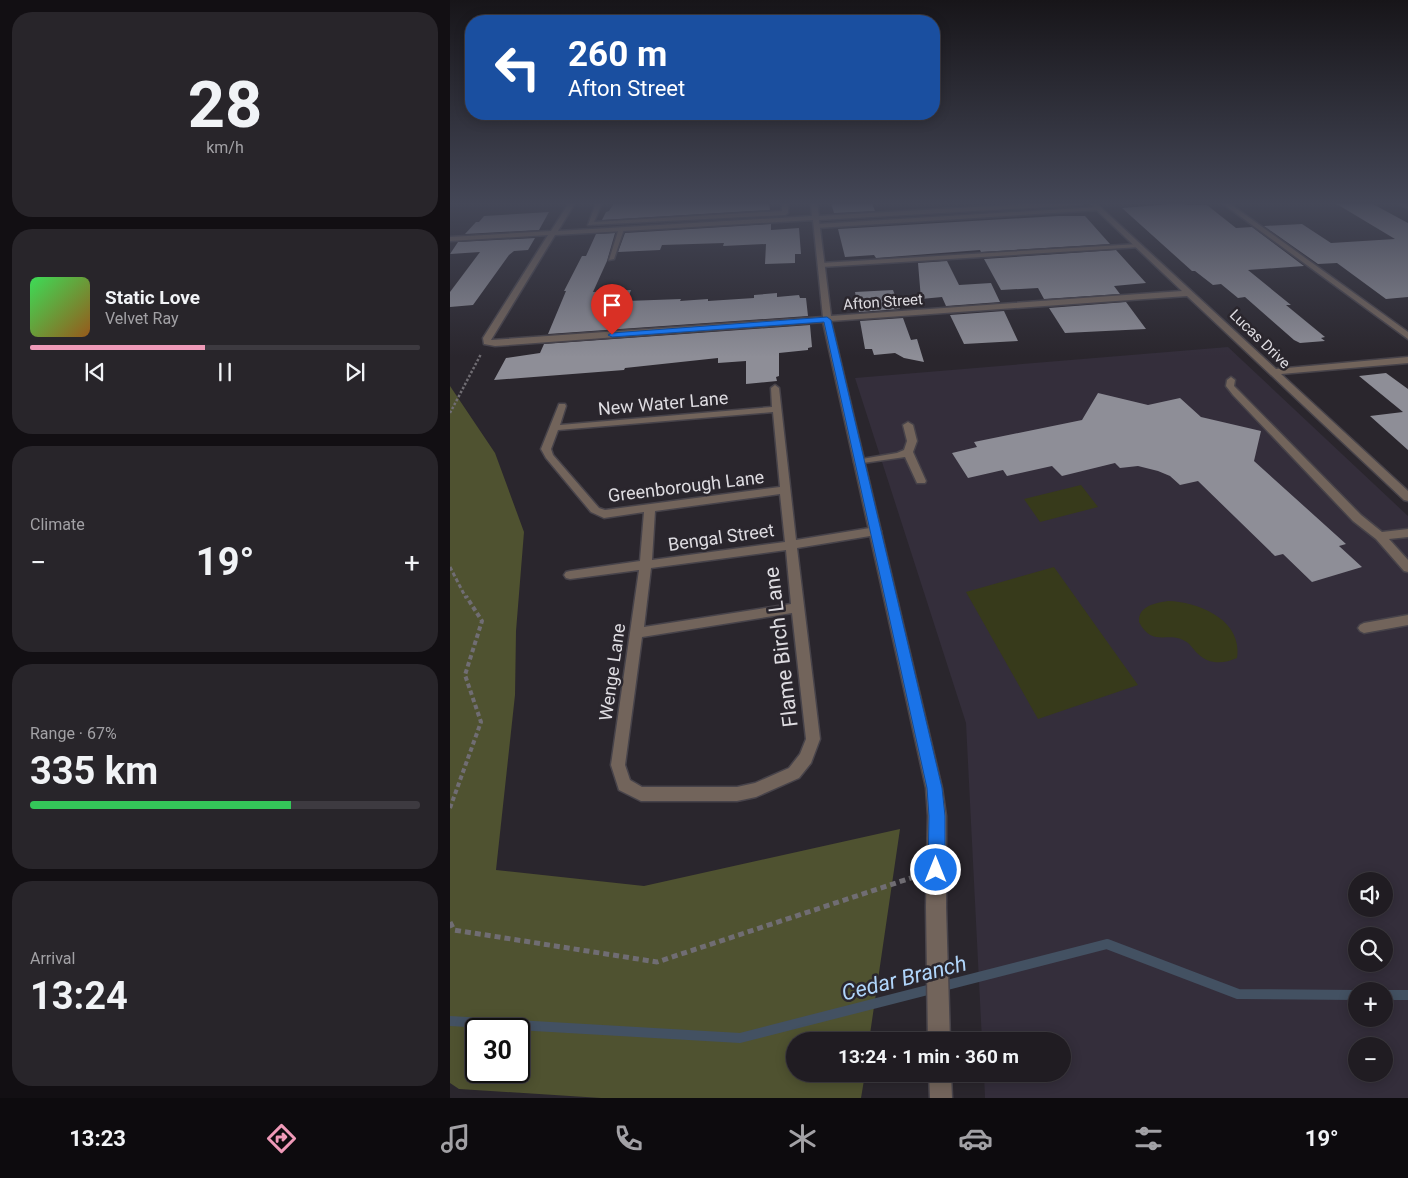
<!DOCTYPE html>
<meta charset="utf-8">
<style>
:root{--surface:#201c22;--page:#28252a;--text:#f1f3f6;--muted:#a2a1a5;--line:#3d3a40;--accent:#ef9ab8}
body{margin:0;font-family:Roboto,sans-serif;background:var(--page);color:var(--text);height:100vh;display:flex;flex-direction:column;font-size:19px;white-space:nowrap}
*{box-sizing:border-box;margin:0}
p{font-size:16px;color:var(--muted)}
.icon{flex:none;width:28px;height:28px;fill:none;stroke:currentColor;stroke-width:2;stroke-linecap:round;stroke-linejoin:round}
.map{position:relative;flex:1;overflow:hidden}
.side{display:flex;flex-direction:column;gap:12px;padding:12px;background:#120f13;width:450px}
.side>*{flex:none}
.top-card{position:absolute;left:15px;top:15px;width:475px;height:105px;border-radius:20px;box-shadow:0 2px 12px #0003,0 0 0 1px var(--line);background:#1a4fa0;color:#fff;overflow:hidden}
.tools{position:absolute;left:898px;top:872px;display:grid;gap:10px}
.tools a{display:grid;place-items:center;width:45px;height:45px;border-radius:50%;background:var(--surface);box-shadow:0 2px 12px #0003,0 0 0 1px var(--line);font-size:25px}
.speed{position:absolute;left:15px;top:1018px;display:flex;gap:10px;font-size:25px;font-weight:700;text-align:center}
.speed>*{display:grid;place-content:center;width:65px;height:65px;border-radius:50%;background:var(--surface);box-shadow:0 2px 12px #0003,0 0 0 1px var(--line);line-height:1}
.speed .limit{border:2px solid #111;border-radius:8px;background:#fff;color:#111}
.pin{position:absolute;display:grid;place-items:center;width:42px;height:42px;color:#fff;margin:-51px -21px;border-radius:50% 50% 50% 0;rotate:-45deg;box-shadow:0 0 5px #0007}
.pin .icon{rotate:45deg}
.me{position:absolute;width:55px;margin:-28px;rotate:0deg;stroke-linejoin:round;filter:drop-shadow(0 0 4px #0008)}
.turn{display:flex;align-items:center;gap:18px;height:105px;padding:0 20px;font-size:22px}
.turn .icon{width:65px;height:65px;stroke-width:2.5}
.turn b{display:block;font-size:35px;line-height:42px}
.big{font-size:38px;font-weight:700;line-height:1.1}
.side .tile{flex:1;display:flex;flex-direction:column;justify-content:center;gap:8px;min-width:0;padding:0 18px;border-radius:20px;background:var(--page)}
.side .dial{align-items:center;gap:0}
.dial b{font-size:65px;line-height:1}
.song{display:flex;align-items:center;gap:15px}
.cover{width:60px;height:60px;border-radius:8px;background:linear-gradient(135deg,hsl(130 70% 55%),hsl(30 70% 35%))}
.played{height:5px;border-radius:2px;background:linear-gradient(90deg,var(--accent) 45%,var(--line) 45%)}
.keys{display:flex;justify-content:space-around;direction:ltr}
.heat{display:flex;justify-content:space-between;align-items:center;font-size:28px;direction:ltr}
.charge{height:8px;border-radius:4px;background:linear-gradient(90deg,#34c759 67%,var(--line) 0)}
.trip{position:absolute;left:336px;top:1032px;width:285px;height:50px;border-radius:25px;background:var(--surface);box-shadow:0 2px 12px #0003,0 0 0 1px var(--line);font-weight:700;line-height:50px;text-align:center}
.tab-bar{display:flex;height:80px;justify-content:space-around;align-items:center;background:#0d0b0e;color:var(--muted)}
.tab-bar .icon{width:35px;height:35px}
.tab-bar .on{color:var(--accent)}
.tab-bar b{font-size:22px;color:var(--text)}
main{display:flex;flex:1;min-height:0}
.map>svg:first-child{display:block}
</style>
<main>
<section class="side">
<div class="tile dial"><b>28</b><p>km/h</p></div>
<div class="tile">
<div class="song"><i class="cover"></i><div><b>Static Love</b><p>Velvet Ray</p></div></div>
<div class="played"></div>
<div class="keys"><svg class="icon" aria-label="previous" viewBox="0 0 24 24"><path d="M18 5L8 12l10 7zM5 5v14"/></svg><svg class="icon" aria-label="pause" viewBox="0 0 24 24"><path d="M8 5v14M16 5v14"/></svg><svg class="icon" aria-label="next" viewBox="0 0 24 24"><path d="M6 5l10 7-10 7zM19 5v14"/></svg></div>
</div>
<div class="tile"><p>Climate</p>
<div class="heat"><a>−</a><b class="big">19°</b><a>+</a></div>
</div>
<div class="tile"><p>Range · 67%</p><b class="big">335 km</b><div class="charge"></div></div>
<div class="tile"><p>Arrival</p><b class="big">13:24</b></div>
</section>
<div class="map">
<svg width="958" height="1098" viewBox="0 0 958 1098">
<rect width="100%" height="100%" fill="#2a262d"/>
<path fill="#342e3b" fill-rule="evenodd" d="M778,347L958,516V1098H535L534,1074H612V1041H532L516,723L405,378ZM906,881H934V909H906ZM906,936H934V964H906ZM906,991H934V1019H906ZM906,1046H934V1074H906Z"/>
<path fill="#373a1b" d="M631,485L648,507L590,522L574,499Z
M604,567L688,685L588,719L516,592Z
M718,601C749,602 793,620 787,658C773,664 759,665 747,653C742,648 740,643 733,640C717,632 702,647 689,622C688,606 705,603 718,601Z"/>
<path fill="#4f5230" fill-rule="evenodd" d="M0,386L45,453L74,532L66,631L65,695L46,870L194,886L450,829L419,1041H345V1074H415L411,1098H151L9,1089L0,1083ZM26,1029H69V1071H26Z"/>
<g fill="none" stroke-linecap="round" stroke-linejoin="round">
<path stroke="#435162" stroke-width="10" d="M934,995H958
M0,1021L290,1038L657,944L788,994L906,995"/>
</g>
<path fill="#8e8e97" d="M164,203H319L320,210L152,220L156,212L159,211Z
M381,203H422L425,211L384,213Z
M734,203L736,205H757L786,228L802,227L854,266L798,270L841,305H836L875,337L871,338L875,341L850,343L844,340L795,297L788,298L771,284L763,285L745,271H742L672,208Z
M885,203H921L958,223V297L936,299L887,263L868,264L814,226L852,224L881,243L945,239Z
M99,212L89,230L15,234L26,222H29L34,216Z
M608,216H635L660,244L531,252L530,250L426,258L424,255L395,257L388,229Z
M321,224V230L349,228L351,254H345V263L315,264L316,244L273,246L274,243L212,245L210,250L168,252L175,233Z
M165,233L157,261L143,292L181,290L177,301L231,299L230,301L258,299V301L304,298V295L327,293V297L349,295L350,298H356L358,316L98,334L116,291H114L132,256H136L146,234Z
M85,238L78,250L64,251L59,255L23,305L0,307V292L30,252L0,254L8,242Z
M666,250L696,283L664,286L670,294L594,299L588,288L551,290L534,259Z
M497,261L509,285L541,283L550,302L496,306L492,297L471,299L468,263Z
M443,290L450,309L409,312L405,292Z
M676,302L696,329L615,333L599,308Z
M554,311L568,341L514,344L500,315Z
M453,318L461,340L467,339L474,362L454,358L445,353L424,355L422,349H415L410,321Z
M360,325L362,347L358,348V350L329,353V376L326,377L327,381L296,384V361L268,363V358L175,368L174,370L44,380L56,358L90,353L94,344Z
M936,373L958,389V450L920,416L953,412L909,376Z
M648,393L698,405L730,398L751,417L811,431L804,461L896,544L889,546L912,567L862,582L833,554L825,556L748,481L730,485L720,476L708,471L688,466L670,468L665,463L612,476L602,466L557,476L553,470L518,478L502,453L527,447L524,442L632,420Z"/>
<g fill="none" stroke-linecap="round" stroke-linejoin="round">
<g stroke="#47434a" stroke-width="3">
<path id="lane" d="M146,203H152L144,222L332,211V203H338V213L335,215L138,225Z
M648,207L650,210L367,228L364,226L367,224Z
M169,228L174,229L164,259L159,260Z
M688,244L691,246L690,247L371,267L368,265L371,263Z
M781,377L785,380L784,386L789,391L911,515L932,532L958,529V537L939,539L958,560V572L954,571L926,539L903,521L783,395L776,386L777,380Z
M325,385L329,388L346,540L426,527L431,531L426,535L347,548L370,739L361,763L349,778L306,797L287,801H191L169,790L161,765L189,570L120,579L116,578L114,575L116,572L120,571L190,561L194,512L154,518L141,512L96,458L91,449L109,404H115L116,406L110,425L322,407L321,388ZM323,412L330,487L155,510L149,508L103,455L101,449L108,430ZM330,494L335,542L202,560L205,511ZM336,550L341,604L194,627L201,568ZM342,613L356,739L350,754L339,768L305,783L287,787H192L180,780L175,765L192,637Z
M458,422L463,425L467,441L463,452L476,481L475,483H467L455,457L406,464L404,462L406,460L447,453L454,450L457,441L453,425Z
M958,615V625L914,633L910,631L908,628L910,625L914,623Z"/>
</g>
<g stroke="#47434a" stroke-width="3">
<path id="street" d="M119,203H125L108,231L362,216L361,203H367L369,216L596,203H633L630,205L369,220L381,316L732,291L639,203H646L826,369L958,357V363L831,374L958,491V501L954,500L737,296L381,321L492,788L496,816V907L500,1041H478L476,907L478,816L476,788L373,322L45,346L34,344L33,338L98,235L0,241V237L101,231ZM363,220L373,317L41,340L105,235Z
M772,203H779L958,332V339Z
M948,203L958,204V209Z
M479,1074H501L502,1098H480Z"/>
</g>
<path stroke="#706d73" stroke-width="2.5" stroke-dasharray="2.5 2" stroke-linecap="butt" d="M0,413L31,354"/>
<path stroke="#706d73" stroke-width="3" stroke-dasharray="4 2.5" stroke-linecap="butt" d="M0,567L16,598"/>
<path stroke="#706d73" stroke-width="4" stroke-dasharray="4.5 3" stroke-linecap="butt" d="M0,808L31,722L15,675L32,621L16,596"/>
<path stroke="#706d73" stroke-width="5" stroke-dasharray="6 4" stroke-linecap="butt" d="M0,922L4,930L207,962L467,876"/>
<use href="#lane" fill="#72645b" fill-rule="evenodd"/>
<use href="#street" fill="#72645b" fill-rule="evenodd"/>
</g>
<linearGradient id="sky" x2="0" y2="1"><stop stop-color="#171519"/><stop offset="0.57" stop-color="#444757"/><stop offset="1" stop-color="#444757" stop-opacity="0"/></linearGradient>
<rect width="958" height="357" fill="url(#sky)"/>
<path fill="#1a73e8" stroke="#114b97" d="M377,317L381,320L492,788L495,816V870L492,875L486,878L480,875L478,870L479,816L477,788L374,322L162,337L158,335L162,333Z"/>
<g text-anchor="middle" dominant-baseline="central" stroke-width="5" stroke-linejoin="round" paint-order="stroke">
<g font-size="15" fill="#dedce1" stroke="#2a262d">
<text transform="translate(433 302) rotate(-4)">Afton Street</text>
<text transform="translate(810 339) rotate(44)">Lucas Drive</text>
</g>
<g font-size="18" fill="#dedce1" stroke="#2a262d">
<text transform="translate(213 403) rotate(-5)">New Water Lane</text>
<text transform="translate(236 486) rotate(-7)">Greenborough Lane</text>
<text transform="translate(271 537) rotate(-8)">Bengal Street</text>
<text transform="translate(162 672) rotate(-82)">Wenge Lane</text>
</g>
<g font-size="21" fill="#dedce1" stroke="#2a262d">
<text transform="translate(331 647) rotate(-97)">Flame Birch Lane</text>
</g>
<g font-size="22" font-style="italic" fill="#b0d5fa" stroke="#2a262d">
<text transform="translate(454 978) rotate(-14)">Cedar Branch</text>
</g>
</g>
</svg>
<div class="tools">
<a><svg class="icon" aria-label="sound" viewBox="0 0 24 24"><path d="M4 9h4l5-4v14l-5-4H4zM17 9q2 3 0 6"/></svg></a>
<a><svg class="icon" aria-label="search" viewBox="0 0 24 24"><circle cx="10" cy="10" r="6"/><path d="M15 15l6 6"/></svg></a>
<a>+</a>
<a>−</a>
</div>
<div class="speed"><div class="limit">30</div></div>
<div class="pin" style="left:162px;top:335px;background:#d93025"><svg class="icon" aria-label="arrive" viewBox="0 0 24 24"><path d="M6 21V4h12l-3 4 3 4H6"/></svg></div>
<svg class="me" style="left:486px;top:870px" viewBox="-20 -20 40 40"><circle r="17" fill="#1a73e8" stroke="#fff" stroke-width="3"/><path d="M0-11L8 9 0 5-8 9z" fill="#fff"/></svg>
<div class="trip">13:24 · 1 min · 360 m</div>
<div class="top-card">
<div class="turn"><svg class="icon" aria-label="left" viewBox="0 0 24 24"><path d="M17 20v-9H6M10 6l-5 5 5 5"/></svg><div><b>260 m</b>Afton Street</div></div>
</div>
</div>
</main>
<nav class="tab-bar">
<b>13:23</b>
<svg class="icon on" aria-label="directions" viewBox="0 0 24 24"><path d="M12 3l9 9-9 9-9-9zM9 14v-3h6M13 9l2 2-2 2"/></svg>
<svg class="icon" aria-label="music" viewBox="0 0 24 24"><path d="M9 18V5l10-2v13"/><circle cx="6" cy="18" r="3"/><circle cx="16" cy="16" r="3"/></svg>
<svg class="icon" aria-label="phone" viewBox="0 0 24 24"><path d="M5 4h4l2 5-3 2q2 4 5 5l2-3 5 2v4C11 20 4 13 5 4z"/></svg>
<svg class="icon" aria-label="climate" viewBox="0 0 24 24"><path d="M12 3v18M4 7l16 10M4 17L20 7"/></svg>
<svg class="icon" aria-label="car" viewBox="0 0 24 24"><path d="M5 17H2v-5l4-1 3-4h7l3 4 3 1v5h-3M9 17h6M6 11h13"/><circle cx="7" cy="17" r="2"/><circle cx="17" cy="17" r="2"/></svg>
<svg class="icon" aria-label="filters" viewBox="0 0 24 24"><path d="M4 7h16M4 17h16"/><circle cx="9" cy="7" r="2"/><circle cx="15" cy="17" r="2"/></svg>
<b>19°</b>
</nav>
